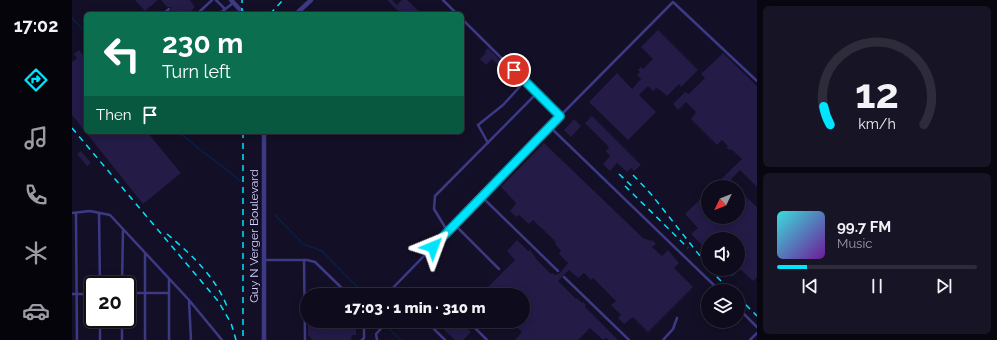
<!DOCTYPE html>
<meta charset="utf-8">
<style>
:root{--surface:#0e0b1c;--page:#171425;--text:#f1f3f6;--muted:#9b9ba3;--line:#2e2b3b;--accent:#00e5ff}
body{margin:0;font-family:Raleway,sans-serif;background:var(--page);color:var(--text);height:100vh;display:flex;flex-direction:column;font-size:15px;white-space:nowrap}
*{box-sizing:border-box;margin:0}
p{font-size:13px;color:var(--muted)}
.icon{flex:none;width:22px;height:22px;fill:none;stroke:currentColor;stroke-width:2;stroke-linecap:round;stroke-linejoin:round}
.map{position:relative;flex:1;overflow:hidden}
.panel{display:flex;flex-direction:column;gap:6px;padding:6px;background:#08060f;width:240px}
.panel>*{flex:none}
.top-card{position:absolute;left:12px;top:12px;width:380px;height:122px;border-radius:6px;box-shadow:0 2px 10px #0003,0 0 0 1px var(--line);background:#0b6e4f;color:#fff;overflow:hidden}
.needle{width:26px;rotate:227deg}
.tools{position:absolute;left:629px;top:180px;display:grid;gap:8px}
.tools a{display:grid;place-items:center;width:44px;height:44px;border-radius:50%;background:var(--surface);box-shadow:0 2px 10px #0003,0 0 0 1px var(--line);font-size:20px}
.speed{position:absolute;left:12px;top:276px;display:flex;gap:8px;font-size:20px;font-weight:700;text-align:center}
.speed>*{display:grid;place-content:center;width:52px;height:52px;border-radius:50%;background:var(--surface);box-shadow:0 2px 10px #0003,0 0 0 1px var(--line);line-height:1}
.speed .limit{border:2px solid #111;border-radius:6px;background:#fff;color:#111}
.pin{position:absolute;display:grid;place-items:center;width:34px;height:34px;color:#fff;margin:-17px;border:2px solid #fff;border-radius:50%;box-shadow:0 1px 4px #0007}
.me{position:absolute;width:44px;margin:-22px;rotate:44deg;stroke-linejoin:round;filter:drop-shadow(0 0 3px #0008)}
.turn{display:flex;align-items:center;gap:14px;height:84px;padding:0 12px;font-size:18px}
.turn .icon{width:52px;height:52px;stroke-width:2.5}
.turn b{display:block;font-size:28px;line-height:34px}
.then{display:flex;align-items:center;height:38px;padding:0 12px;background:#0003;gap:8px;font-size:15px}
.panel .tile{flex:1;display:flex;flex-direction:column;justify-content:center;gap:6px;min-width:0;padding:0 14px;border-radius:6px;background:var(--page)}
.panel .dial{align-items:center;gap:0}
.dial svg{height:104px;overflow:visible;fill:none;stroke:var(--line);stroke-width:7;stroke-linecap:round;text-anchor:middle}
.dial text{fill:var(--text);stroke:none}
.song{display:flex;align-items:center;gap:12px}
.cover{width:48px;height:48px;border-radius:6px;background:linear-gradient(135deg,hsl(180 70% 55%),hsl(280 70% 35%))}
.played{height:4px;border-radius:2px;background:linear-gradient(90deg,var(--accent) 15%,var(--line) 15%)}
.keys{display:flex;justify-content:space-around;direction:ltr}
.trip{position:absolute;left:228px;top:288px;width:230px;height:40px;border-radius:20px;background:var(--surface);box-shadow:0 2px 10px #0003,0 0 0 1px var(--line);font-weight:800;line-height:40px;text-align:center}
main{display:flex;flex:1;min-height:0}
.tabs{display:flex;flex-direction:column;width:72px;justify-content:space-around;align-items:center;background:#06040b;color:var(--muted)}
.tabs .icon{width:28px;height:28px}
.tabs .on{color:var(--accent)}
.tabs b{font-size:18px;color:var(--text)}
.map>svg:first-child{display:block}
</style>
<main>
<nav class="tabs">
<b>17:02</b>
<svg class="icon on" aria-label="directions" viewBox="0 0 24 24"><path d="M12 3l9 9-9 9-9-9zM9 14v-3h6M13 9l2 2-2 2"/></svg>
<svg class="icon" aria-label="music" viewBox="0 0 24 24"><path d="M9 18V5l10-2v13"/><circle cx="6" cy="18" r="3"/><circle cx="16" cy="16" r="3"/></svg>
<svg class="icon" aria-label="phone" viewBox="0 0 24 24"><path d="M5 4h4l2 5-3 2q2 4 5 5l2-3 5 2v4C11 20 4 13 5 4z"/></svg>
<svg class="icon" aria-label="climate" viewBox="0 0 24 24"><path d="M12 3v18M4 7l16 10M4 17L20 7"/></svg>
<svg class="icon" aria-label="car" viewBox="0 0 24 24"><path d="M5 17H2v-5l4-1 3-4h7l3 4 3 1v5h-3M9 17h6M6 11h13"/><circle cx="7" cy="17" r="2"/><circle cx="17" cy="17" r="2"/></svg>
</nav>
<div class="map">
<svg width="685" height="340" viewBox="0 0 685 340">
<rect width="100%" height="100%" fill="#130f26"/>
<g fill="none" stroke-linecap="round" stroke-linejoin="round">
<path stroke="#0a1f44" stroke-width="1.5" d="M0,18L14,33
M108,132C126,151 149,163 168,181
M203,215L231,244L250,251L293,295
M315,327L329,340"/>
</g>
<path fill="#241b47" d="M63,0H86L73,11Z
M89,0H118L123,7L116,14H101L99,11V7H95Z
M315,0H320L325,5L330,0H335L350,14H329Z
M586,30L626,70L609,87L607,84L595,96L588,90L584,88L581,91L576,86L567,95L584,112L556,140L517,102L545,73L560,89L569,79L565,75L568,72L566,70L569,67L571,69L581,59L569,47Z
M416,48L434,66L430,69L420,59L414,65L408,59L414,53L413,52Z
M7,50L14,59V132H75L109,173L71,204L0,115V62L5,58L2,54Z
M651,53L685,86V187L668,170L659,179L664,187H641L670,159L659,149L657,150L654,147L656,146L650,140L645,145L619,119L624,112L614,102L606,110L601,104L613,92L617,94L633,78L629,74Z
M520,116L569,165L562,171L559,168L555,172L545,163L538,171L531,164L538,156L534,151L537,147L513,123Z
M502,119L509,126L499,137L492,130Z
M472,143L571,238L579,241L580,240L584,244L580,247L590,256L596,250L607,263L602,268L621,287L576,332L561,317L552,324L546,318L549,315L539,305L544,301L521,278L519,280L512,273L506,278L497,270L486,281L504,299L505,298L510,303L511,302L514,305L513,307L546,340H537L534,338L531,340L518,328L506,340H443L450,332L438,321H451V295H408L406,293L410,289L412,291L443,260L435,251L445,240L456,251L458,250L465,260L479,274L480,273L483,275L488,273L496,263L487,254L489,251L483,244L484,242L461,220L457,224L447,215L444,217L438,211L444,203L429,187Z
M9,151L19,163L15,166L5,154Z
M666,189L685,207V277L681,281L668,269L660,277L653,269H666V239H636V251L619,234L626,228L613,214L636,192V217H666Z
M236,321H280V328H284V335H280L279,340H240L236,335Z
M371,321H387L399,332L391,340H383L367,325Z"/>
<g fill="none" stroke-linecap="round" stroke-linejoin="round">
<path stroke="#3d3a85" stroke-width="2.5" d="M144,0L153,9
M371,0L385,14
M91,14L97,9
M125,14L140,0
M147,14L161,3
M488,116L601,2L685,81
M478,127L648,291
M416,143L406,125L431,105L453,81
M410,197L486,271
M0,213L18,211L38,215L117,300L119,340
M4,213L5,340
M27,213L28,285
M383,225L427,269
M376,232L362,209L363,196L465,93
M73,253V340
M192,260H235L243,262L277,295
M232,260L233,340
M492,277L557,340
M50,285L51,230
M321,288L328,295
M55,293H96
M0,294H21
M314,295L488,116L390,19
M117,300L150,340
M666,308L685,327
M354,321L373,340
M396,321L415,340
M28,340V319
M50,340V319
M97,340V279
M290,340L292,338V321
M305,340L304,334L316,321
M591,340L601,329L605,318
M678,340L685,333"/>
<path stroke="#3d3a85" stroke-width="4.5" d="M159,0L172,14
M224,14L239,0
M192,132V340"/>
<path stroke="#00e5ff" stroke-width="1.5" stroke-dasharray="6 5" stroke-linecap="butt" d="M170,14V0
M198,14L211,0
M0,128L146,301L159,323L164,340
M171,132V340
M547,174L562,188
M561,175L579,194L636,266
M553,186L616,248
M95,234C120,255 144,277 156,309
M637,269L659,291
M666,297L685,316"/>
</g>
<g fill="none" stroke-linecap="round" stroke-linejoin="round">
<g stroke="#0095a6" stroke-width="10">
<path id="route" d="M361,247L488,116L442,70"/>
</g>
<use href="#route" stroke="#00e5ff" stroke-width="7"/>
</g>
<g text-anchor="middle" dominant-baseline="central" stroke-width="4" stroke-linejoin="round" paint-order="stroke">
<g font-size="12" fill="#d9d4ff" stroke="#130f26">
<text transform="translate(182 236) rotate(-90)">Guy N Verger Boulevard</text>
</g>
</g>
</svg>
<div class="tools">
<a><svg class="needle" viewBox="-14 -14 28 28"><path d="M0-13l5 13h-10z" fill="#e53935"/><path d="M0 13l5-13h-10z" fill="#9b9ba3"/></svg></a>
<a><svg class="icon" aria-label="sound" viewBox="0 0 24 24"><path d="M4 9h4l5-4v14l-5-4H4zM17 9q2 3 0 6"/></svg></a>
<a><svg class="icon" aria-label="layers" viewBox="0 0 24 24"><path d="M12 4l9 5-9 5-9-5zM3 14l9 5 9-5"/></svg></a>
</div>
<div class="speed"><div class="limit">20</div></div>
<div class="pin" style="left:442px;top:70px;background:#d93025"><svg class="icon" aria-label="arrive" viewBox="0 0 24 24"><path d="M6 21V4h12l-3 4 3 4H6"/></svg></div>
<svg class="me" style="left:361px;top:247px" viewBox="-20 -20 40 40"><path d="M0-17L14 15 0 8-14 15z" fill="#00e5ff" stroke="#fff" stroke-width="4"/></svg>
<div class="trip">17:03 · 1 min · 310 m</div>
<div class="top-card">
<div class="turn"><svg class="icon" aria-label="left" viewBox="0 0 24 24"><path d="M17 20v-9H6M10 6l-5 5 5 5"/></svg><div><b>230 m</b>Turn left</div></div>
<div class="then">Then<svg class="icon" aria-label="arrive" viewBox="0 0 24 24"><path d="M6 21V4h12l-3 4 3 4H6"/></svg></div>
</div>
</div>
<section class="panel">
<div class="tile dial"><svg viewBox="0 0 100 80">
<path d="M14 69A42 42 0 1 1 86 69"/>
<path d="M14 69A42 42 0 0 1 9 55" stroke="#00e5ff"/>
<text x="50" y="56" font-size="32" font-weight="700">12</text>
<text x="50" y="72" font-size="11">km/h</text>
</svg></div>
<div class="tile">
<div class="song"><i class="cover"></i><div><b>99.7 FM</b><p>Music</p></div></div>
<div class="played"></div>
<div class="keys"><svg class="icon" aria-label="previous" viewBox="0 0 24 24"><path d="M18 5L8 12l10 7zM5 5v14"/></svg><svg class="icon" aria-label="pause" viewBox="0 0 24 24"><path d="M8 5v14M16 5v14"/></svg><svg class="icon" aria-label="next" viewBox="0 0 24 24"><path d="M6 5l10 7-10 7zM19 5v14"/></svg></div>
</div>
</section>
</main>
